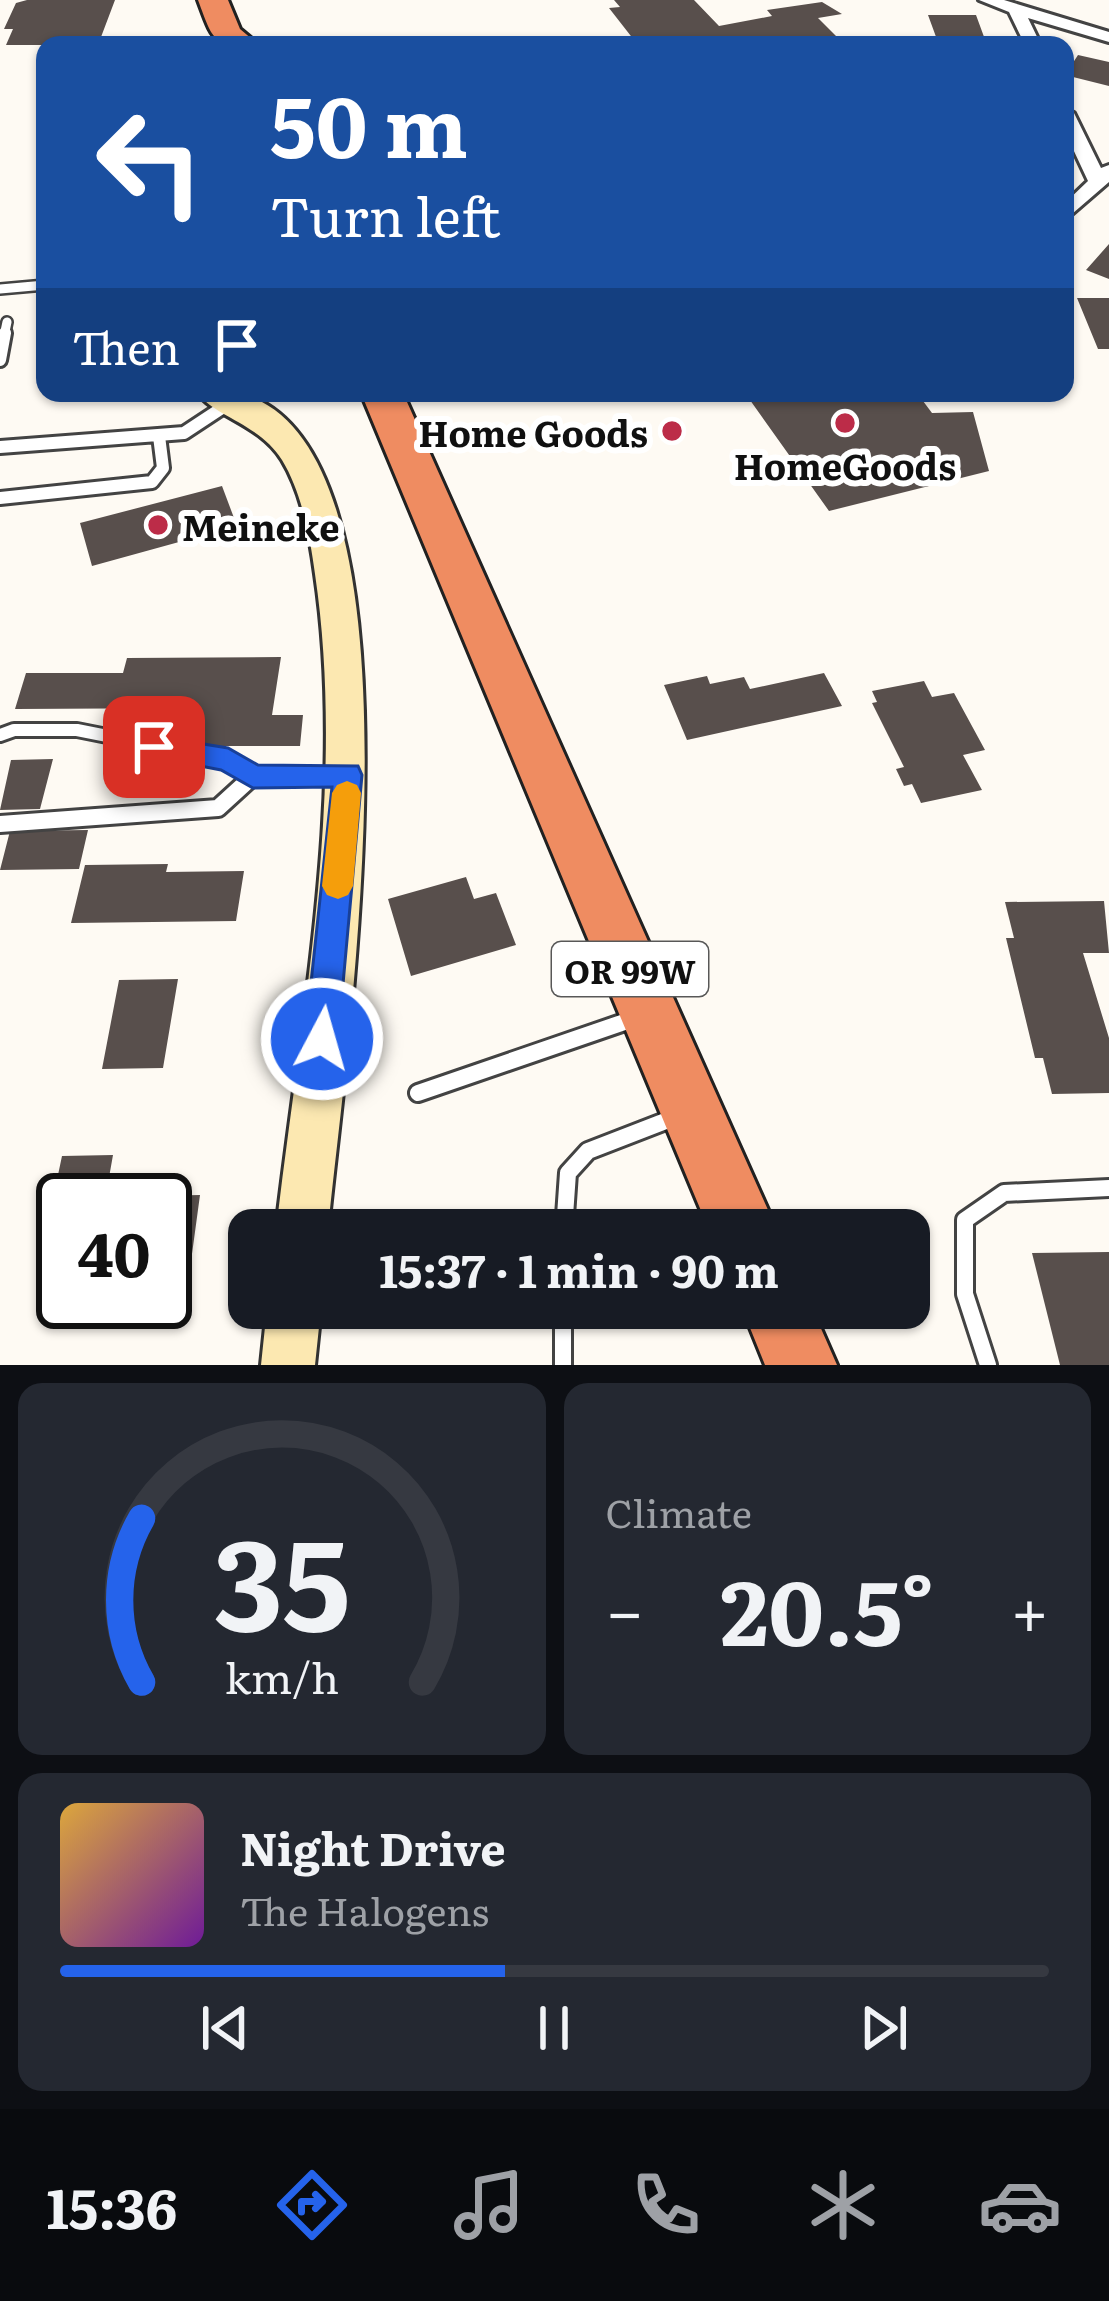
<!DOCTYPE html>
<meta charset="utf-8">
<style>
:root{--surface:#171b24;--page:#242831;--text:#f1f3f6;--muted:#9ea1a6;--line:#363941;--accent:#2563eb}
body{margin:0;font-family:Literata,serif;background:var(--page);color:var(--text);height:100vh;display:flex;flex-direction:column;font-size:45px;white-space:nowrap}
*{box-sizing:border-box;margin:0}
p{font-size:39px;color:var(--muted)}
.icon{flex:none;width:66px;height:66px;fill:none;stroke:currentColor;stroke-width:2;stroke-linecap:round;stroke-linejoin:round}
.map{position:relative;height:1365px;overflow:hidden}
.drawer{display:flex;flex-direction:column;gap:18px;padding:18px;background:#0d0f14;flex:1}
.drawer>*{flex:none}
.guide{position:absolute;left:36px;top:36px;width:1038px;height:366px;border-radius:24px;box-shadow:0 3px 9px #0004;background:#1a4fa0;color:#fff;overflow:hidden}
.speed{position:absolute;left:36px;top:1173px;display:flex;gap:24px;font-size:60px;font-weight:700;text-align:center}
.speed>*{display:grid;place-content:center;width:156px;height:156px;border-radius:50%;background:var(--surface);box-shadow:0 3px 9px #0004;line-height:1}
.speed .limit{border:6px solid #111;border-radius:18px;background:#fff;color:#111}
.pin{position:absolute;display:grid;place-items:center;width:102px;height:102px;color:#fff;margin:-51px;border-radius:24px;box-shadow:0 6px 18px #0006}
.me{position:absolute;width:132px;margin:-66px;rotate:6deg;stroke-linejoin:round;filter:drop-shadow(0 0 9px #0008)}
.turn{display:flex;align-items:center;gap:42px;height:252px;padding:0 36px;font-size:54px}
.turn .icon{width:156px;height:156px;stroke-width:2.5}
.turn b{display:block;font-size:84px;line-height:102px}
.then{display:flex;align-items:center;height:114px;padding:0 36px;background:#0003;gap:24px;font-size:45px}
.big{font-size:90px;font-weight:700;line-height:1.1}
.drawer .widget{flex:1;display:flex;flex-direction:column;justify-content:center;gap:18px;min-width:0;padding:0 42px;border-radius:24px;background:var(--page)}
.drawer .dial{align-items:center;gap:0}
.dial svg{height:312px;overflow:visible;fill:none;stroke:var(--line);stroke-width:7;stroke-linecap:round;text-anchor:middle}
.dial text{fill:var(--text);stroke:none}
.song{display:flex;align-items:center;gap:36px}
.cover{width:144px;height:144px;border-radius:18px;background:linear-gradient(135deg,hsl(40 70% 55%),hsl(280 70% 35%))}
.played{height:12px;border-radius:6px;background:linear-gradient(90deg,var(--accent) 45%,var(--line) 45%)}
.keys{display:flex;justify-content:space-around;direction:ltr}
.heat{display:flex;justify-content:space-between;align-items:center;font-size:66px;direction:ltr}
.drawer .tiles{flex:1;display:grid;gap:18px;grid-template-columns:1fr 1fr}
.widget:last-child{grid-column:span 2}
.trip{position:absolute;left:228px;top:1209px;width:702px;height:120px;border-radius:24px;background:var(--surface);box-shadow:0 3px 9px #0004;font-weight:700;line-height:120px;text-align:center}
.menu{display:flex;height:192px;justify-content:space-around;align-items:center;background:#090b0e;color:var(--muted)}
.menu .icon{width:84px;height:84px}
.menu .active{color:var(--accent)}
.menu b{font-size:54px;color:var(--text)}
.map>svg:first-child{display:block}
</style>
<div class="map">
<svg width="1109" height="1365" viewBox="0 0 1109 1365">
<rect width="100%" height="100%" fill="#fefaf3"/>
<path fill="#584f4c" d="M27,0H115L98,45H6L13,29H4L16,3Z
M614,0H694L719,26L772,16L767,10L822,2L842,14L818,18L845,45H649L643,38L634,40L609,8L620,7Z
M928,15H976L987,45H939Z
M1078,55L1109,62V86L1065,75Z
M1109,244V279L1086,270Z
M1077,298H1109V349H1098Z
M745,393H917L932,413L973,412L989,471L829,511Z
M222,486L237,526L92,566L80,523Z
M281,657L272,715H303L300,746H193L201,708L15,709L26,673H123L127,658Z
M824,673L842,706L687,740L664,685L707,676L710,684L744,677L750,689Z
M924,681L932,697L954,693L985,750L963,755L982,790L921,803L912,784L904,786L896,769L904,767L872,703L877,702L872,691Z
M53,759L40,809L0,810L11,760Z
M88,830L79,869L0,870L10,831Z
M168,864L166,872L244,871L236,921L71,923L85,865Z
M466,877L474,899L496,893L516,945L411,976L388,899Z
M1104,901L1109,953H1083L1109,1038V1093L1052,1094L1043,1058H1035L1006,938H1014L1005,902Z
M178,979L163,1068L102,1069L119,980Z
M113,1155L105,1200H63V1278L36,1279L62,1156Z
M200,1195L189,1276L165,1277V1200H152V1196Z
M1109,1252V1365H1060L1032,1253Z"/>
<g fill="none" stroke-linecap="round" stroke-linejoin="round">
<g stroke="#434343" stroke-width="14">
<path id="lane-far2" d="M0,289L45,285
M4,336L7,322"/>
</g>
<g stroke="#434343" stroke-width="18">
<path id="lane-far1" d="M0,360L5,333
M0,447L184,433L231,402
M0,498L152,482L163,468L159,436
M0,735L14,730H77L228,760L253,776L342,775
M249,780L253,776"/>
</g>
<g stroke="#434343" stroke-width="22">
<path id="lane" d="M0,824L218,808L252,777
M418,1093L639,1017
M564,1230L568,1173L588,1151L681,1115
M563,1308V1365
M988,1365L965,1294V1220L1004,1193L1109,1188"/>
</g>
<g stroke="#434343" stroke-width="6">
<path id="street" d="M979,0H1004L1109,32V42L1028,18L1041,45H1025L1009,12Z
M1065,108L1074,113L1101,168L1109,165V182L1065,220V203L1088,181L1065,132Z"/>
</g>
<g stroke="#323232" stroke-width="6">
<path id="secondary" d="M198,393C212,393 230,390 243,394C440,453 342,1073 328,1230H276C301,1015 347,790 315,574C310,537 302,493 282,460C260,424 213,416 198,393Z
M267,1308H321L315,1365H261Z"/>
</g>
<g stroke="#212121" stroke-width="6">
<path id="highway" d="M198,0H228L240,29L259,45C212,45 214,43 198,0Z
M361,393H403L777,1230H709Z
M742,1308H812L837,1365H765Z"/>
</g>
<use href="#lane-far2" stroke="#fff" stroke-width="9"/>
<use href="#lane-far1" stroke="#fff" stroke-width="12"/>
<use href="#lane" stroke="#fff" stroke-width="16"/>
<use href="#street" fill="#fff" fill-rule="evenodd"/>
<use href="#secondary" fill="#fce8b1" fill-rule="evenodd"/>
<use href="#highway" fill="#ef8c61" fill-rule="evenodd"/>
</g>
<path fill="#2563eb" stroke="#184099" stroke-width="3" d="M154,736L228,748L258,765L358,766L362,775L338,1039L334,1050L322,1054L310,1050L305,1039L332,787L253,788L221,770L144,755L140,747L144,739Z"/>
<path fill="#f59e0b" d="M347,781L357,785L361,793L353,886L348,895L338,899L327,895L322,886L332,793L337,785Z"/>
<g fill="#bc2c48" stroke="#fff" stroke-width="4.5">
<circle cx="845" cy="423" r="12"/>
<circle cx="672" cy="431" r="12"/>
<circle cx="158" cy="525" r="12"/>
</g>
<g text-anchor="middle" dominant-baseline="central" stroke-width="12" stroke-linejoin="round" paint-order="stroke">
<rect fill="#fff" stroke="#585858" stroke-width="3" x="552" y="942" width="156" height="54" rx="9"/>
<g font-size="33" font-weight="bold" fill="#101010">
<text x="630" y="969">OR 99W</text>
</g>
<g font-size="36" font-weight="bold" fill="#101010" stroke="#fff" text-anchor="end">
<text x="648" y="431">Home Goods</text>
<text x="845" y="464" text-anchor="middle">HomeGoods</text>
<text x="182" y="525" text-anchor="start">Meineke</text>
</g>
</g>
</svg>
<div class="speed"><div class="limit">40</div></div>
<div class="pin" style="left:154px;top:747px;background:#d93025"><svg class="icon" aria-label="arrive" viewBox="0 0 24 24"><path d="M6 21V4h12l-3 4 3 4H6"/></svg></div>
<svg class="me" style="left:322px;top:1039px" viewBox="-20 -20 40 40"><circle r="17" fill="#2563eb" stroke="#fff" stroke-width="3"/><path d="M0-11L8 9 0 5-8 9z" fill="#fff"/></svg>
<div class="trip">15:37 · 1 min · 90 m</div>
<div class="guide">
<div class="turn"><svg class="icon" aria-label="left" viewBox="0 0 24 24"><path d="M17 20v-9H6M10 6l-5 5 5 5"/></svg><div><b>50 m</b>Turn left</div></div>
<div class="then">Then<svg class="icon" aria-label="arrive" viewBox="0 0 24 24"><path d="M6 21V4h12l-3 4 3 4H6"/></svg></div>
</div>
</div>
<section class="drawer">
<div class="tiles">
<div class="widget dial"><svg viewBox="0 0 100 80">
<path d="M14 69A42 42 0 1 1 86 69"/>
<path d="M14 69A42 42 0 0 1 14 27" stroke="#2563eb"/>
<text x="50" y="56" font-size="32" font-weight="700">35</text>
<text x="50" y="72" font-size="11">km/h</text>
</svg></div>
<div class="widget"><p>Climate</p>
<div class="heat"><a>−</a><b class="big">20.5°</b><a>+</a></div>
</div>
<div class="widget">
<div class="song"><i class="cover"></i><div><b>Night Drive</b><p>The Halogens</p></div></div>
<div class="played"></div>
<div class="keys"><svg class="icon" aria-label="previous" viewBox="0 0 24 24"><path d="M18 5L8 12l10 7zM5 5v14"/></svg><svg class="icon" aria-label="pause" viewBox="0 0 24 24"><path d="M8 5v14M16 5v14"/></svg><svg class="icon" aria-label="next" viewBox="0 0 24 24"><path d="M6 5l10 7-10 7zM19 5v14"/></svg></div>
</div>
</div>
</section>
<nav class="menu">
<b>15:36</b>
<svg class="icon active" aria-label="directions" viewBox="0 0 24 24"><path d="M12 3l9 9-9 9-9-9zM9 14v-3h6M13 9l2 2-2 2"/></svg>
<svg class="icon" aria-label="music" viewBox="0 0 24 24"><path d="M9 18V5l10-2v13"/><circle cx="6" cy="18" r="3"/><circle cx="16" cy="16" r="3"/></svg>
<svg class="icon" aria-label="phone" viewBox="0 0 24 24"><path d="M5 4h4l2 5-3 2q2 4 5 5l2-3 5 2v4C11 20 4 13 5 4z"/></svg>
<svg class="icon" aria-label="climate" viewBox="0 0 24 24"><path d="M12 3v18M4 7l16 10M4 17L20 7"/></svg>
<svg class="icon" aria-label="car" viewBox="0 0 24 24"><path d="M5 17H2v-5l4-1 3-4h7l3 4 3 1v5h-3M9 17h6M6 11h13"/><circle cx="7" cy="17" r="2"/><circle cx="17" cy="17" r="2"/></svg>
</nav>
